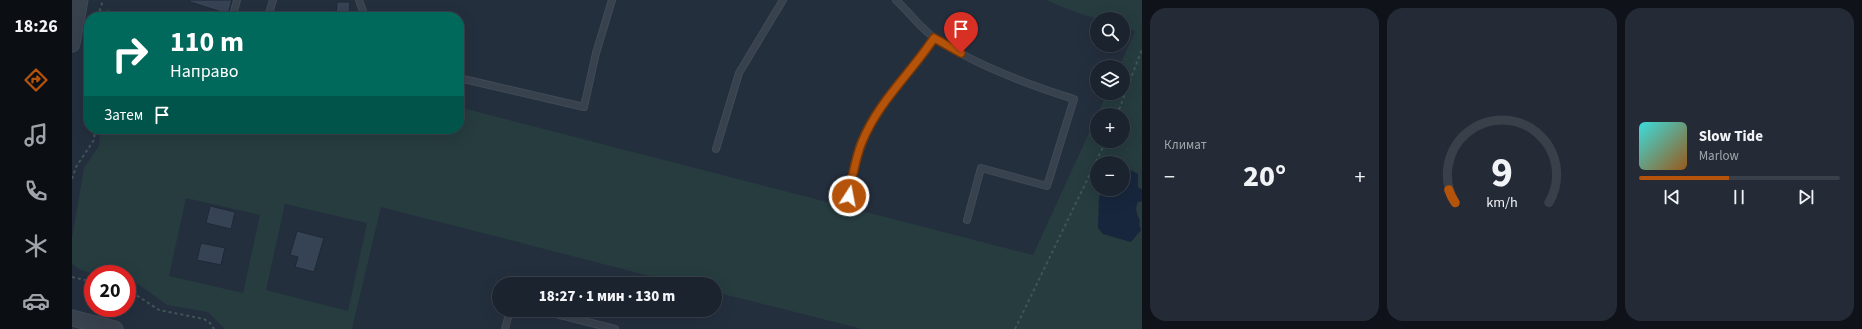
<!DOCTYPE html>
<html lang="ru">
<meta charset="utf-8">
<style>
:root{--surface:#1b232e;--page:#242b36;--text:#f1f3f6;--muted:#a0a4aa;--line:#39404a;--accent:#b45309}
body{margin:0;font-family:"Source Sans 3",sans-serif;background:var(--page);color:var(--text);height:100vh;display:flex;flex-direction:column;font-size:15px;white-space:nowrap}
*{box-sizing:border-box;margin:0}
p{font-size:13px;color:var(--muted)}
.icon{flex:none;width:22px;height:22px;fill:none;stroke:currentColor;stroke-width:2;stroke-linecap:round;stroke-linejoin:round}
.map{position:relative;flex:1;overflow:hidden}
.drawer{display:flex;flex-direction:column;gap:8px;padding:8px;background:#0f1319;width:720px}
.drawer>*{flex:none}
.hud{position:absolute;left:12px;top:12px;width:380px;height:122px;border-radius:16px;box-shadow:0 4px 16px #0002,0 0 0 1px var(--line);background:#00695c;color:#fff;overflow:hidden}
.tools{position:absolute;left:1018px;top:12px;display:grid;gap:8px}
.tools a{display:grid;place-items:center;width:40px;height:40px;border-radius:50%;background:var(--surface);box-shadow:0 4px 16px #0002,0 0 0 1px var(--line);font-size:20px}
.speed{position:absolute;left:12px;top:265px;display:flex;gap:8px;font-size:20px;font-weight:700;text-align:center}
.speed>*{display:grid;place-content:center;width:52px;height:52px;border-radius:50%;background:var(--surface);box-shadow:0 4px 16px #0002,0 0 0 1px var(--line);line-height:1}
.speed .limit{border:6px solid #d22;background:#fff;color:#111}
.pin{position:absolute;display:grid;place-items:center;width:34px;height:34px;color:#fff;margin:-41px -17px;border-radius:50% 50% 50% 0;rotate:-45deg;box-shadow:0 0 4px #0007}
.pin .icon{rotate:45deg}
.me{position:absolute;width:44px;margin:-22px;rotate:11deg;stroke-linejoin:round;filter:drop-shadow(0 0 3px #0008)}
.turn{display:flex;align-items:center;gap:14px;height:84px;padding:0 20px;font-size:18px}
.turn .icon{width:52px;height:52px;stroke-width:2.5}
.turn b{display:block;font-size:28px;line-height:34px}
.then{display:flex;align-items:center;height:38px;padding:0 20px;background:#0003;gap:8px;font-size:15px}
.big{font-size:30px;font-weight:800;line-height:1.1}
.drawer .tile{flex:1;display:flex;flex-direction:column;justify-content:center;gap:6px;min-width:0;padding:0 14px;border-radius:16px;background:var(--page)}
.drawer .dial{align-items:center;gap:0}
.dial svg{height:104px;overflow:visible;fill:none;stroke:var(--line);stroke-width:7;stroke-linecap:round;text-anchor:middle}
.dial text{fill:var(--text);stroke:none}
.song{display:flex;align-items:center;gap:12px}
.cover{width:48px;height:48px;border-radius:6px;background:linear-gradient(135deg,hsl(180 70% 55%),hsl(30 70% 35%))}
.played{height:4px;border-radius:2px;background:linear-gradient(90deg,var(--accent) 45%,var(--line) 45%)}
.keys{display:flex;justify-content:space-around;direction:ltr}
.heat{display:flex;justify-content:space-between;align-items:center;font-size:22px;direction:ltr}
.drawer .tiles{flex:1;display:grid;gap:8px;grid-template-columns:repeat(3,1fr)}
.trip{position:absolute;left:420px;top:277px;width:230px;height:40px;border-radius:20px;background:var(--surface);box-shadow:0 4px 16px #0002,0 0 0 1px var(--line);font-weight:800;line-height:40px;text-align:center}
main{display:flex;flex:1;min-height:0}
.tabs{display:flex;flex-direction:column;width:72px;justify-content:space-around;align-items:center;background:#0b0e12;color:var(--muted)}
.tabs .icon{width:28px;height:28px}
.tabs .on{color:var(--accent)}
.tabs b{font-size:18px;color:var(--text)}
.map>svg:first-child{display:block}
</style>
<main>
<nav class="tabs">
<b>18:26</b>
<svg class="icon on" aria-label="directions" viewBox="0 0 24 24"><path d="M12 3l9 9-9 9-9-9zM9 14v-3h6M13 9l2 2-2 2"/></svg>
<svg class="icon" aria-label="music" viewBox="0 0 24 24"><path d="M9 18V5l10-2v13"/><circle cx="6" cy="18" r="3"/><circle cx="16" cy="16" r="3"/></svg>
<svg class="icon" aria-label="phone" viewBox="0 0 24 24"><path d="M5 4h4l2 5-3 2q2 4 5 5l2-3 5 2v4C11 20 4 13 5 4z"/></svg>
<svg class="icon" aria-label="climate" viewBox="0 0 24 24"><path d="M12 3v18M4 7l16 10M4 17L20 7"/></svg>
<svg class="icon" aria-label="car" viewBox="0 0 24 24"><path d="M5 17H2v-5l4-1 3-4h7l3 4 3 1v5h-3M9 17h6M6 11h13"/><circle cx="7" cy="17" r="2"/><circle cx="17" cy="17" r="2"/></svg>
</nav>
<div class="map">
<svg width="1070" height="329" viewBox="0 0 1070 329">
<rect width="100%" height="100%" fill="#242f3e"/>
<path fill="#263c3f" fill-rule="evenodd" d="M974,0H1070V190L1065,187L1066,174L1051,166V163H1025V189H1030L1027,199L1067,224L1064,207L1066,202L1070,201V329H790L643,292V284H609L309,207L280,329H153L136,312L95,305L66,284L55,281V274C41,274 8,276 0,263V238L12,168L27,146L28,129H387V107L961,255L1025,115V141H1051V115H1025L1035,93H1051V67H1047L1063,31L1051,27V19H1025L998,10ZM114,198L188,215L171,293L97,276ZM213,204L295,223L276,311L194,290Z
M35,9L57,17H33Z"/>
<path fill="#17263c" d="M1051,166L1066,174V187L1070,190V201L1066,202C1062,210 1065,214 1068,221L1067,224L1069,230L1059,242L1031,234L1026,228L1027,199L1030,189H1051Z"/>
<path fill="#364354" stroke="#1f2835" d="M118,0H160L156,14L118,2Z
M265,2H278L277,14H264Z
M138,206L163,212L159,229L134,223Z
M225,231L252,238L242,272L223,267L226,257L218,255Z
M129,243L153,248L149,265L125,260Z"/>
<g fill="none" stroke-linecap="round" stroke-linejoin="round">
<g stroke="#414a57" stroke-width="8">
<path id="service" d="M287,0L293,17
M824,0C837,12 849,29 864,39C906,66 954,84 1002,99L975,186L909,168L895,220
M161,15L165,0
M196,17L201,0
M387,78L512,107L524,53L540,0
M644,149L667,73L711,0
M777,196C780,178 783,159 789,142C806,102 839,73 863,38
M468,310L543,329
M433,329L438,310"/>
</g>
<g stroke="#414a57" stroke-width="17">
<path id="tertiary" d="M0,44L8,0
M0,318L43,329"/>
</g>
<path stroke="#3f5557" stroke-width="2" stroke-dasharray="3 3" stroke-linecap="butt" d="M26,17L31,0
M17,60L15,79L17,98
M1045,115L1070,49
M0,179L4,167L22,140L23,129
M0,277L21,282
M55,289L87,310L132,319L138,323L142,329
M943,329L1034,141"/>
<use href="#service" stroke="#38414e" stroke-width="6"/>
<use href="#tertiary" stroke="#38414e" stroke-width="15"/>
</g>
<g fill="none" stroke-linecap="round" stroke-linejoin="round">
<g stroke="#753606" stroke-width="10">
<path id="route" d="M777,196C780,178 783,159 790,142C806,102 839,73 862,38L889,53"/>
</g>
<use href="#route" stroke="#b45309" stroke-width="7"/>
</g>
</svg>
<div class="tools">
<a><svg class="icon" aria-label="search" viewBox="0 0 24 24"><circle cx="10" cy="10" r="6"/><path d="M15 15l6 6"/></svg></a>
<a><svg class="icon" aria-label="layers" viewBox="0 0 24 24"><path d="M12 4l9 5-9 5-9-5zM3 14l9 5 9-5"/></svg></a>
<a>+</a>
<a>−</a>
</div>
<div class="speed"><div class="limit">20</div></div>
<div class="pin" style="left:889px;top:53px;background:#d93025"><svg class="icon" aria-label="arrive" viewBox="0 0 24 24"><path d="M6 21V4h12l-3 4 3 4H6"/></svg></div>
<svg class="me" style="left:777px;top:196px" viewBox="-20 -20 40 40"><circle r="17" fill="#b45309" stroke="#fff" stroke-width="3"/><path d="M0-11L8 9 0 5-8 9z" fill="#fff"/></svg>
<div class="trip">18:27 · 1 мин · 130 m</div>
<div class="hud">
<div class="turn"><svg class="icon" aria-label="right" viewBox="0 0 24 24"><path d="M7 20v-9h11M14 6l5 5-5 5"/></svg><div><b>110 m</b>Направо</div></div>
<div class="then">Затем<svg class="icon" aria-label="arrive" viewBox="0 0 24 24"><path d="M6 21V4h12l-3 4 3 4H6"/></svg></div>
</div>
</div>
<section class="drawer">
<div class="tiles">
<div class="tile"><p>Климат</p>
<div class="heat"><a>−</a><b class="big">20°</b><a>+</a></div>
</div>
<div class="tile dial"><svg viewBox="0 0 100 80">
<path d="M14 69A42 42 0 1 1 86 69"/>
<path d="M14 69A42 42 0 0 1 9 59" stroke="#b45309"/>
<text x="50" y="56" font-size="32" font-weight="700">9</text>
<text x="50" y="72" font-size="11">km/h</text>
</svg></div>
<div class="tile">
<div class="song"><i class="cover"></i><div><b>Slow Tide</b><p>Marlow</p></div></div>
<div class="played"></div>
<div class="keys"><svg class="icon" aria-label="previous" viewBox="0 0 24 24"><path d="M18 5L8 12l10 7zM5 5v14"/></svg><svg class="icon" aria-label="pause" viewBox="0 0 24 24"><path d="M8 5v14M16 5v14"/></svg><svg class="icon" aria-label="next" viewBox="0 0 24 24"><path d="M6 5l10 7-10 7zM19 5v14"/></svg></div>
</div>
</div>
</section>
</main>
